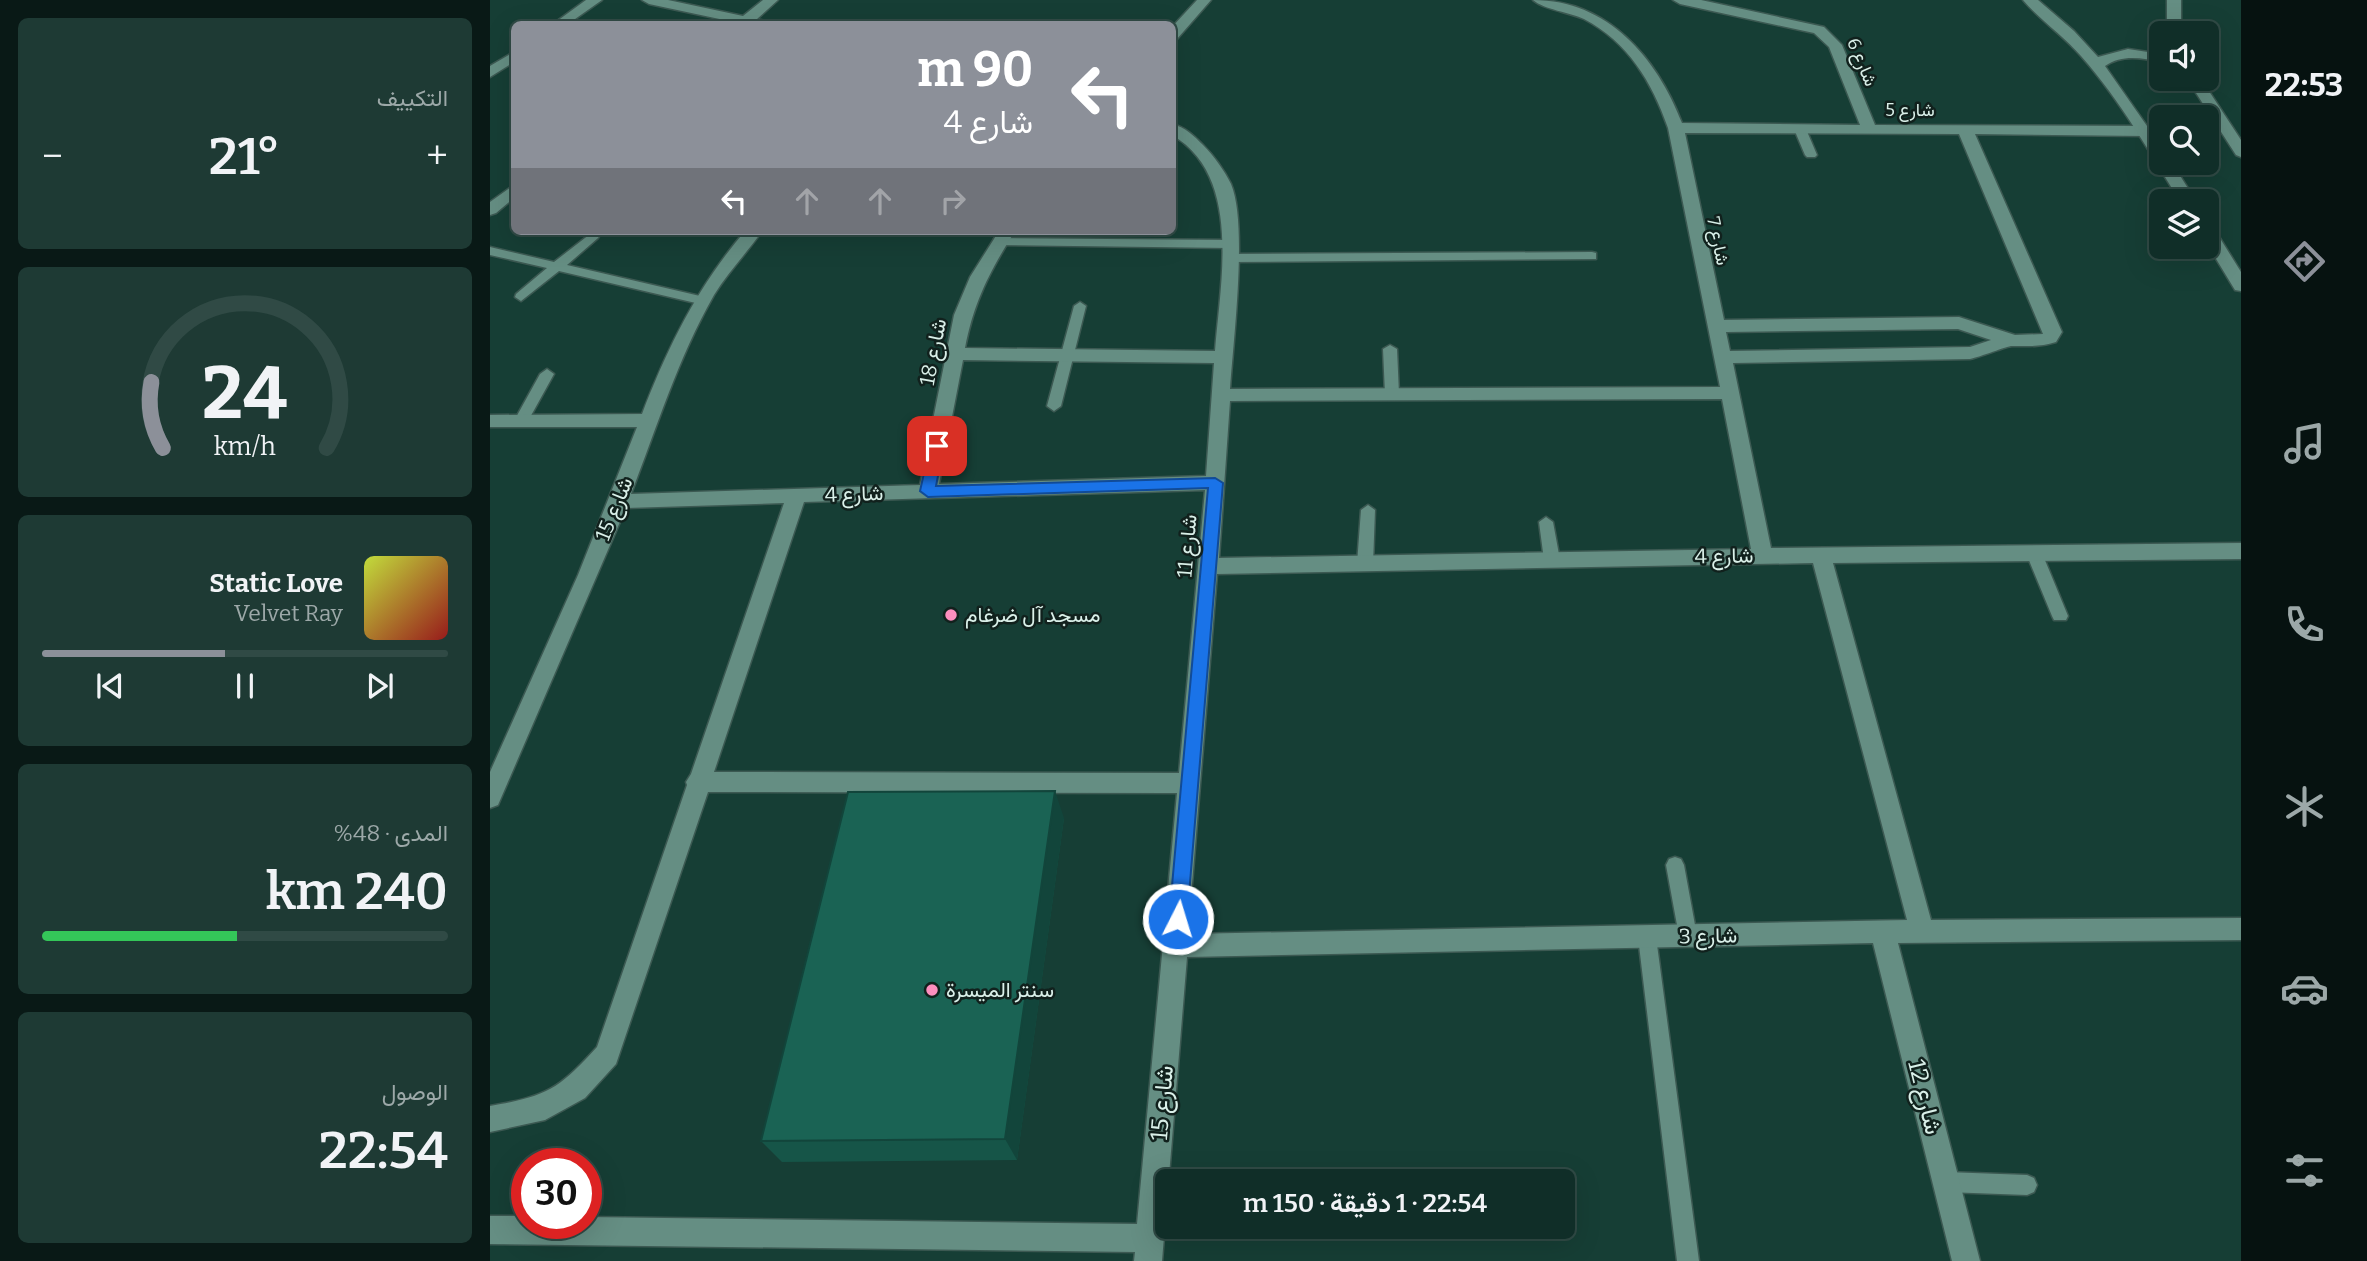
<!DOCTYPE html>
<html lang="ar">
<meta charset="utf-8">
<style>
:root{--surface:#102e28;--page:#1e3a34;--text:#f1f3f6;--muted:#9ca8a8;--line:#304a45;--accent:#8c9099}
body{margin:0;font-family:Bitter,Vazirmatn,serif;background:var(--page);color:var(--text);direction:rtl;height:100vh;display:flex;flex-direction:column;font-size:26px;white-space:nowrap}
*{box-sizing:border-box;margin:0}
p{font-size:23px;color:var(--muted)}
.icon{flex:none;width:38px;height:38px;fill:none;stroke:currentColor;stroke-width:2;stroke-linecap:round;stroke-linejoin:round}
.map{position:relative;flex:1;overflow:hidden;direction:ltr}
.sheet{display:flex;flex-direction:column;gap:18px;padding:18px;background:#091916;width:490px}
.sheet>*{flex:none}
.guide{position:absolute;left:21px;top:21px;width:665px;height:214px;border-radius:10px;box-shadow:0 7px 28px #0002,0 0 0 2px var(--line);direction:rtl;background:#8c9099;color:#fff;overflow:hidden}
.buttons{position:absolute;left:1659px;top:21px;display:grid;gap:14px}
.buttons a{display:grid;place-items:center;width:70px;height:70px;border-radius:10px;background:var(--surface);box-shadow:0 7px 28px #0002,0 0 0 2px var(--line);font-size:35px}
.speed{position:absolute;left:21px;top:1148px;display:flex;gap:14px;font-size:35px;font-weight:700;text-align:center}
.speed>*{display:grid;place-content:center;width:91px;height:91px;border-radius:50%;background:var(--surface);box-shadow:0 7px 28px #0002,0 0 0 2px var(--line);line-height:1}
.speed .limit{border:10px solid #d22;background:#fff;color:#111}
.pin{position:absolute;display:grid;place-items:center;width:60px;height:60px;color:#fff;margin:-30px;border-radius:14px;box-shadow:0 4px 10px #0006}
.me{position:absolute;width:77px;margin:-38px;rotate:5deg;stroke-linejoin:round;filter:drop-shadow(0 0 5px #0008)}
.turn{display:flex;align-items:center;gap:24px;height:147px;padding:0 28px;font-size:32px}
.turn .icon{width:91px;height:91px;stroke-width:2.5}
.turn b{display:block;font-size:49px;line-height:60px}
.lanes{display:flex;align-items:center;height:66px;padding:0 28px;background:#0003;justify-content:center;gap:35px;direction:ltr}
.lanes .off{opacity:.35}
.big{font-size:52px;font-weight:600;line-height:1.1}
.sheet .widget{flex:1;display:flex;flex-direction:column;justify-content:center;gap:10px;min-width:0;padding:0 24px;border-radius:10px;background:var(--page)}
.sheet .dial{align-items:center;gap:0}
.dial svg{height:182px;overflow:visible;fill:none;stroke:var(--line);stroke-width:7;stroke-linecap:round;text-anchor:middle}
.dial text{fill:var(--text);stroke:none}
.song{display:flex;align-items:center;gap:21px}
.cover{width:84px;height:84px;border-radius:10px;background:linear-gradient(135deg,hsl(70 70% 55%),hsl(0 70% 35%))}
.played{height:7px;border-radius:4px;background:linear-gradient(90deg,var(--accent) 45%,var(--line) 45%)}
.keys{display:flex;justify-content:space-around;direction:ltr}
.heat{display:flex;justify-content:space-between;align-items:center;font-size:38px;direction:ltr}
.charge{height:10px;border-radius:5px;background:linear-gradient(90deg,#34c759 48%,var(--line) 0)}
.trip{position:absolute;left:665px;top:1169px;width:420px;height:70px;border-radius:10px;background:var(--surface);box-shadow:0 7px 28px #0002,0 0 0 2px var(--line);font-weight:600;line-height:70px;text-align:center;direction:rtl}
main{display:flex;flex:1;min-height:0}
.menu{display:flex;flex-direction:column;width:126px;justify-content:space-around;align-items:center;background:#061210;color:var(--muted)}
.menu .icon{width:49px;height:49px}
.menu .on{color:var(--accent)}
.menu b{font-size:32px;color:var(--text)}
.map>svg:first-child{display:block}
</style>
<main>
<nav class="menu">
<b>22:53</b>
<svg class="icon on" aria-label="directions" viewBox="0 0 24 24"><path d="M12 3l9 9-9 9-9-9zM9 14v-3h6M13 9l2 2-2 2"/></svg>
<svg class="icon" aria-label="music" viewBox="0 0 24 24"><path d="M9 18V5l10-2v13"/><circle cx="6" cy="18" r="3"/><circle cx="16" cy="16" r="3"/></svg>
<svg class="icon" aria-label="phone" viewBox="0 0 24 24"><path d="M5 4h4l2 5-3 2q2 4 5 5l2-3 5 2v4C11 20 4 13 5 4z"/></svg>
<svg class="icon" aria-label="climate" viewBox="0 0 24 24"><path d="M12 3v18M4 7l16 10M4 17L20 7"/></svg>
<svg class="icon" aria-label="car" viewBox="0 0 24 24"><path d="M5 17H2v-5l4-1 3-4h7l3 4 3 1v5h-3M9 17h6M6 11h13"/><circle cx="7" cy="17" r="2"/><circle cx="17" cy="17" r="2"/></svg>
<svg class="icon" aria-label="filters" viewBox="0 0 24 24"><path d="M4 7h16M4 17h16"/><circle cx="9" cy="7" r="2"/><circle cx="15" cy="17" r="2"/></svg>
</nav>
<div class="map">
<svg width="1751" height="1261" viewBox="0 0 1751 1261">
<rect width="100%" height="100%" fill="#163e35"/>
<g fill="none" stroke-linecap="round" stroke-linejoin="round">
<g stroke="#3c5952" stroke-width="3">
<path id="lane" d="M1310,126L1316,129L1327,155L1325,157H1317L1315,155L1304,129Z
M104,231L110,235L108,238L77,265L210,296L216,300L210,304L69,271L31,301L25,297L26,294L57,268L0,255V247L64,262Z
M508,238L740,240L746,244L740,248L504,245V239Z
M1102,252L1106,253V259L740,262L734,258L740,254Z
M590,302L596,306L571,406L564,411L557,406L584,306Z
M900,345L907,349L909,394L902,399L895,394L893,349Z
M57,369L64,374L38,421L31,426L26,424L24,421L50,374Z
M878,505L885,510L883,564L875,570L867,564L871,510Z
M1056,517L1063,522L1070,560L1062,566L1054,560L1049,522Z
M1544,547L1552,553L1578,616L1576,620H1564L1562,616L1536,553Z
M1185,857L1191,859L1194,865L1207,936L1205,942L1198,944L1191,942L1189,936L1176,865L1179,859Z
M1157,929L1164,931L1166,937L1209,1261H1187L1148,937L1150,931Z
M1456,1172L1537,1175L1544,1178L1547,1185L1544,1192L1537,1195L1456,1192L1449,1189L1446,1182L1449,1175Z"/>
</g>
<g stroke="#3c5952" stroke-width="3">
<path id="street" d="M96,0H112L78,24H63Z
M152,0H178L253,16L273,0H288L267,19L275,21L277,24H253L159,4Z
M707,0H721L687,39L682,40V27Z
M1043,0C1118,0 1167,58 1192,123L1370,125L1339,47L1324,33L1190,4L1183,0H1211L1334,27L1352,45L1385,125L1655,126L1663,131L1655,136L1485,134L1572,332L1566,342C1550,347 1538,346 1522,346C1517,346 1490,357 1480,359L1243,363L1281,548L1751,543V559L1343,563L1441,920L1751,918V940L1408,943L1490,1261H1462L1383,943L697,957L672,1261H644L645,1252L0,1244V1216H37V1223H96V1217L647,1224L687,793L218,792L126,1064L95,1098L55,1120L0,1132V1106C57,1096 68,1090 107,1047L197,785L196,782L201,774L294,503L136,508L11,798L8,805L0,808V772L88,575L147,427H0V415L152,414C178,346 208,286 255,231H272C257,253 238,272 224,295C188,358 167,427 141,494L430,485L464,315L480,277L509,231H525C500,271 484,301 475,348L725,351C730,283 753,176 682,135V124C695,127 704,136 713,145C724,156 734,170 741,184C758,224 743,342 740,389L1230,387L1178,128C1162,82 1138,42 1094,19C1079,12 1055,10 1043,0ZM1195,133L1469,134L1553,334L1525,335L1469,317L1234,320ZM1468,329L1501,340L1480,347L1240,351L1236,332ZM473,360L724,363L716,476L449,484ZM1232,399L1261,549L729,558L740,401ZM715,490L689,773L224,772L314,502ZM1323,563L1417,920L698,934L727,574Z
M24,52V62L0,77V66Z
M24,185V198L6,213L0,215V202Z"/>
</g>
<g stroke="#3c5952" stroke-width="3">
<path id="secondary" d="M1533,0H1548L1584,31L1608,57L1638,49L1671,54V62C1652,58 1632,54 1615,66L1671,146V163H1682L1706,201H1690C1659,152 1631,101 1591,56C1574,36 1550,20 1533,0Z
M1677,0H1691V33H1677Z
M1697,79H1711L1751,140V157L1746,155Z
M1717,226L1723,227L1751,272V291L1745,290L1717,244Z"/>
</g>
<use href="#lane" fill="#658e83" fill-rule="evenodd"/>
<use href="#street" fill="#658e83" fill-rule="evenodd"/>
<use href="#secondary" fill="#658e83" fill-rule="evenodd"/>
</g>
<path fill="#165548" d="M574,818L527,1160L292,1162L271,1141Z"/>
<path fill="#12453b" d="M565,791L574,818L527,1160L515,1139Z"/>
<path fill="#1a6354" stroke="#12453b" stroke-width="2" d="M565,791L515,1139L271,1141L358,792Z"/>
<path fill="#1a73e8" stroke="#114b97" stroke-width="2" d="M447,440L454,446L446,486L725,478L733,483L697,919L694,925L688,927L681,925L679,919L718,488L438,497L430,491L440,446Z"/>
<g fill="#fd8ebe" stroke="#11211d" stroke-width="2.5">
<circle cx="461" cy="615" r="7"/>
<circle cx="442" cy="990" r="7"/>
</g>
<g text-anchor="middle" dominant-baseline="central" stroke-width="5" stroke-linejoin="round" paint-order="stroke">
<g font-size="18" fill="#daf0e9" stroke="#11211d">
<text transform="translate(1372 62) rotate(67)">شارع 6</text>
<text x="1420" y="110">شارع 5</text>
<text transform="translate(1228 241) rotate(78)">شارع 7</text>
</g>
<g font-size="21" fill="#daf0e9" stroke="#11211d">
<text transform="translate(443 352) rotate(-79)">شارع 18</text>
<text transform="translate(364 494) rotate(-2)">شارع 4</text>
<text transform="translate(124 509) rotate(-68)">شارع 15</text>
<text transform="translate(697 546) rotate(-85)">شارع 11</text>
<text transform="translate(1234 556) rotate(-1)">شارع 4</text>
<text transform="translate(1218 936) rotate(-1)">شارع 3</text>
</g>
<g font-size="21" fill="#daf0e9" stroke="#11211d" text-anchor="start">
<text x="475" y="615">مسجد آل ضرغام</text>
<text x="456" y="990">سنتر الميسرة</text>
</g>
<g font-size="24" fill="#daf0e9" stroke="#11211d">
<text transform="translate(1435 1097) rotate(76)">شارع 12</text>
<text transform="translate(672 1103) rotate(-85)">شارع 15</text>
</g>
</g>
</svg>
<div class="buttons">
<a><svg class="icon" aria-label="sound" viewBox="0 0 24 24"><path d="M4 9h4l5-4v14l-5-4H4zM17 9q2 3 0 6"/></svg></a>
<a><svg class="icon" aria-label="search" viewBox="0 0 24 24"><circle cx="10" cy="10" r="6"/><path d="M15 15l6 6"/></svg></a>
<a><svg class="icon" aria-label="layers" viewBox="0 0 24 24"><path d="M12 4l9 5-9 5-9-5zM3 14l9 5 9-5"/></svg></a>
</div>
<div class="speed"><div class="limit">30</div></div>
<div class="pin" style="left:447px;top:446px;background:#d93025"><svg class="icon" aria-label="arrive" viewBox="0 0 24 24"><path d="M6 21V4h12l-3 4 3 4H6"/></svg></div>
<svg class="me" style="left:688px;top:919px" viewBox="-20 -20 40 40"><circle r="17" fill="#1a73e8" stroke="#fff" stroke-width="3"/><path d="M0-11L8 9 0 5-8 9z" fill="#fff"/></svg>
<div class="trip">22:54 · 1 دقيقة · 150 m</div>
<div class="guide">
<div class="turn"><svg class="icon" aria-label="left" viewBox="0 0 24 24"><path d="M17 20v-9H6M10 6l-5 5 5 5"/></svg><div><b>90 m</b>شارع 4</div></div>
<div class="lanes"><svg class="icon" aria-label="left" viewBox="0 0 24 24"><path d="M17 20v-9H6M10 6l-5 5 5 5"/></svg><svg class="icon off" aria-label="ahead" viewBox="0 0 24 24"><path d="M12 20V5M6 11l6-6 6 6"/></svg><svg class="icon off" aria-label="ahead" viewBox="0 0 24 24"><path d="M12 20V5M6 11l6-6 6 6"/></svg><svg class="icon off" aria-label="right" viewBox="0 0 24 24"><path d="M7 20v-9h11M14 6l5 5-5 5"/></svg></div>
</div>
</div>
<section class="sheet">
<div class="widget"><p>التكييف</p>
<div class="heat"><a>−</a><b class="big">21°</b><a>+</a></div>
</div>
<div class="widget dial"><svg viewBox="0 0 100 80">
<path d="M14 69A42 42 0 1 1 86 69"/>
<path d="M14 69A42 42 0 0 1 9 40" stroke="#8c9099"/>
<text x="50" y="56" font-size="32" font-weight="700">24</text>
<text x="50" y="72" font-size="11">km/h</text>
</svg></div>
<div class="widget">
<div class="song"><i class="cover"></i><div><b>Static Love</b><p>Velvet Ray</p></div></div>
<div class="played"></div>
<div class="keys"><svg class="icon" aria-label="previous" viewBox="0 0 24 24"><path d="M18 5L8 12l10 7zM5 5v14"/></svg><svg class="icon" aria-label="pause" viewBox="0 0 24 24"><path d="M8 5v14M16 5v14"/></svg><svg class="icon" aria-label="next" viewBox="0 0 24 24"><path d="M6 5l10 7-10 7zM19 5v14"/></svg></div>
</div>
<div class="widget"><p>المدى · 48%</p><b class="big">240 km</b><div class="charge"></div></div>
<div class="widget"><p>الوصول</p><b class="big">22:54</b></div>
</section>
</main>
